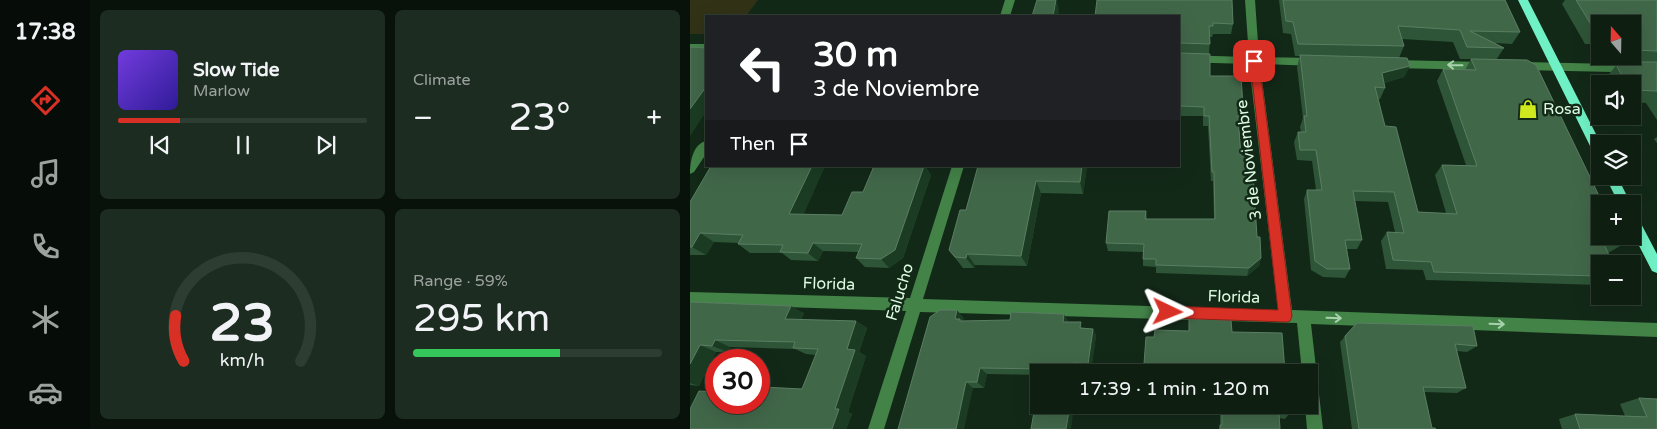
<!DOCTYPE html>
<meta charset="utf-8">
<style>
:root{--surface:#0e1f12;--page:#1c2c20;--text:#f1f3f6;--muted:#9ba29f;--line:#2e3d32;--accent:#d93025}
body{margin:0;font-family:"Varela Round",sans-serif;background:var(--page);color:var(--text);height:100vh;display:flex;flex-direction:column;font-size:19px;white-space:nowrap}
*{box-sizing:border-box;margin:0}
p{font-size:16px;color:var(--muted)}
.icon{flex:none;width:28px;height:28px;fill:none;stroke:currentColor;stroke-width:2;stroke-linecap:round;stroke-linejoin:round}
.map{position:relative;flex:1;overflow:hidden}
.panel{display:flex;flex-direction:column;gap:10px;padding:10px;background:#08110a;width:600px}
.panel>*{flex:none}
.guide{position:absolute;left:15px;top:15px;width:475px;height:152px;border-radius:0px;box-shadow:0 5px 20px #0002,0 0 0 1px var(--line);background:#202124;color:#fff;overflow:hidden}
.needle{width:32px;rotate:340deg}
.fabs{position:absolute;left:901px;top:15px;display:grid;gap:10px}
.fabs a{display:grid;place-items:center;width:50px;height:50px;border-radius:0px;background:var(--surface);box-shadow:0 5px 20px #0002,0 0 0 1px var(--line);font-size:25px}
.speed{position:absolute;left:15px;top:349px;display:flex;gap:10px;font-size:25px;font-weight:700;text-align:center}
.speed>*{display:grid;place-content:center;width:65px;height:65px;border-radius:50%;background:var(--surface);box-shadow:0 5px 20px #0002,0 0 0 1px var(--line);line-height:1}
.speed .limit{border:8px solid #d22;background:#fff;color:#111}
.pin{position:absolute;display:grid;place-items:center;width:42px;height:42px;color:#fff;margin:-21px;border-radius:10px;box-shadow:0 2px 8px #0006}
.me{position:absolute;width:55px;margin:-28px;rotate:92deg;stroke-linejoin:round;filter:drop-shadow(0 0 4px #0008)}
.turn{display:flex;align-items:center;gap:18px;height:105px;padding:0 25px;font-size:22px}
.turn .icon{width:65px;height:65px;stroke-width:2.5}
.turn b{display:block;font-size:35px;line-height:42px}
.then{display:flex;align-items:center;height:48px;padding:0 25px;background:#0003;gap:10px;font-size:19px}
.big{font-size:38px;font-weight:600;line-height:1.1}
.panel .tile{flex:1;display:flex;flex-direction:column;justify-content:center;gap:8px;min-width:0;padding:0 18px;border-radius:8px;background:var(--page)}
.panel .dial{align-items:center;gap:0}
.dial svg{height:130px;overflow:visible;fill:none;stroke:var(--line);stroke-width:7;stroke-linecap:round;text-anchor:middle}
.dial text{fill:var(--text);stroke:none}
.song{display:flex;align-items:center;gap:15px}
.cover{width:60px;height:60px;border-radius:8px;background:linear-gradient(135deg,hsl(260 70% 55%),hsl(250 70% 35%))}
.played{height:5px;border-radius:2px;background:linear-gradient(90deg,var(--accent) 25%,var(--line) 25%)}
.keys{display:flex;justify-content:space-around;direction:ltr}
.heat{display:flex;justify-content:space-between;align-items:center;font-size:28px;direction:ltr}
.charge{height:8px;border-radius:4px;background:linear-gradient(90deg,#34c759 59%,var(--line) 0)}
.panel .tiles{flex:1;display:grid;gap:10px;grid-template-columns:repeat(2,1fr)}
.trip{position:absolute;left:340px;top:364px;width:288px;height:50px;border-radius:0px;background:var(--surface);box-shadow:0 5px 20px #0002,0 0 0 1px var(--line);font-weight:600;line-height:50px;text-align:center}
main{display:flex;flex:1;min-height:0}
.tab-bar{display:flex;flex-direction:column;width:90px;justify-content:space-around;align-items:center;background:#060c07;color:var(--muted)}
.tab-bar .icon{width:35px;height:35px}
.tab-bar .current{color:var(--accent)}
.tab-bar b{font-size:22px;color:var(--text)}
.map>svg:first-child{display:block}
</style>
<main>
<nav class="tab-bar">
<b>17:38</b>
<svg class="icon current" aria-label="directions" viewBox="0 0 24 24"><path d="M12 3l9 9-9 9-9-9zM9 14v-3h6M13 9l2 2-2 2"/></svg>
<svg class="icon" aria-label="music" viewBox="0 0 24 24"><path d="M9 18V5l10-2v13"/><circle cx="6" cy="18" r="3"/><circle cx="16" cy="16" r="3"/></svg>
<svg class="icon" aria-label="phone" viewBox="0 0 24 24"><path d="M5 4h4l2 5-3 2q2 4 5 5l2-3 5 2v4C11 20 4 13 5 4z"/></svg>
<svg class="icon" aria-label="climate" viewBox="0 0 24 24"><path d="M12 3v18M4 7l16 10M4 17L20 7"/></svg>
<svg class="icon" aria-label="car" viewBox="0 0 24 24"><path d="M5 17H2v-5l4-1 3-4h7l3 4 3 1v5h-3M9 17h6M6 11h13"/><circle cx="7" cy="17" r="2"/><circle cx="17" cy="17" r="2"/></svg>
</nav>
<section class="panel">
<div class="tiles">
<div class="tile">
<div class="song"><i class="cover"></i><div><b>Slow Tide</b><p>Marlow</p></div></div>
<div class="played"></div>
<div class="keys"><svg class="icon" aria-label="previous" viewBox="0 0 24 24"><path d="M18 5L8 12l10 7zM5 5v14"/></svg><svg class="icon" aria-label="pause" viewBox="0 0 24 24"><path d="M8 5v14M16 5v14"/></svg><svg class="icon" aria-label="next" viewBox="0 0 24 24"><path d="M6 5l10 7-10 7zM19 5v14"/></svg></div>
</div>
<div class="tile"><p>Climate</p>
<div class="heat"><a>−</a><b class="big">23°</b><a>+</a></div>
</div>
<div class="tile dial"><svg viewBox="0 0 100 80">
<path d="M14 69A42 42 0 1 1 86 69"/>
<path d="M14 69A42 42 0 0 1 9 41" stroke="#d93025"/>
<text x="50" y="56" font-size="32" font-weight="700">23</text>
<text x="50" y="72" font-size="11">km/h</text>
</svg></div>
<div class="tile"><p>Range · 59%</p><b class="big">295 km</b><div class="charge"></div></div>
</div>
</section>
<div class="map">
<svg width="967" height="429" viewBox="0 0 967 429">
<rect width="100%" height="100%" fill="#132918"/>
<path fill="#323217" d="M0,0H68L56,16H16V34H0Z"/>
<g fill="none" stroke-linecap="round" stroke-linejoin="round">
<path fill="#438348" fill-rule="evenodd" d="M315,0H325L320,16H310Z
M555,0H565L569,57L625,58L630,62L625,66L570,64L602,310L967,323V337L621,324L633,429H617L615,405H619V372H612L607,323L230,312L194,429H178L216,311L0,304V292L220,298L262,166H274L233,299L588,310L559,64L489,62V55L559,57Z
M0,44H16V50H0Z
M702,60L795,62L800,66L795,70L702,68L697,64Z
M832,62L967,65V73L832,70L827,66Z
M16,141V154L4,172L0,174C0,162 3,144 16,141Z"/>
<path fill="#70f1c5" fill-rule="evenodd" d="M828,0H838L911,144L910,159L904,154Z
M915,176H927L941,204H929Z
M942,213L946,214L967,254V273L962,271L942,232Z"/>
</g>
<path fill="#2e5537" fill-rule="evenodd" d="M589,0H815L830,32L822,44L805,43L814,48L806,60L932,245L918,253L910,264V285L736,280L733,270L696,269L691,241L697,232H705L698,202L665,201L672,240L667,249H657L660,269L655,278L633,277L621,270L614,199L617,190H626L622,161L607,160L604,142L608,132H611L610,127L613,118L607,67L610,56H605L601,34L593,33ZM712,39L763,42L770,59H781L775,70L753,69L747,81L776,165H752L745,175L756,213L728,212L695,126L688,99H690L695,88L694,83L714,77L720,66L709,58L714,46Z
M875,0H967V120L956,103L942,102V84H918L915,79L919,74L929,62H927L931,56H942V24H910V44H895L872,4Z
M489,16L543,24L541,34H523L522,37H520L519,54L520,76L552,116L551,126H549L551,156L571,258L569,266L557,276L466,273V267L453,266V252L418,251L416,243L456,211L457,219H524L523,181H521L518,126H513V116H489Z
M967,137V143L964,139Z
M135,166L113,214L152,215L173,192L184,166H235L241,175L213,258L199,268L175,267L166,258L168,252L133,251L128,261L101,260L92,253H60L48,244L49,243L24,242L16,255H0V202Z
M288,166H397L393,194L351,193L337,266L285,265L284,268H273L259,250L276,210Z
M0,302L114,313L111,320L166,321L177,328L169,352L176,356L158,412L162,414L156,429H0L26,402L112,389L126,355L116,354L105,349L40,347L38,352H26L9,386L0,385Z
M274,318L273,321L378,322L393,328L403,329L406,336L401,370L386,369V372H349V375L297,374L294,388H283L208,429Z
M667,323L787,346L777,352L767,351L776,388L767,393L734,392L742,428L746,429H662L650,342Z
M542,332L595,372H502L455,370L454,364Z
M949,398L967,429H872L869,419L885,414L935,416L930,404Z
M530,405H598L599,414L595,419L589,418L590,429H529L530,425Z"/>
<path fill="#1b3c23" d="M367,0L369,11L368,16H363Z
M720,66L714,77L687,85L692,73Z
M16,87V112L0,136V109Z
M122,166H135L110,223L99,214Z
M227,166H235L241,175L213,258L199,268L191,259Z
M392,166H397L393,194L390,182Z
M346,181L351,193L337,266L331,256Z
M10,233L24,242L16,255L2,247Z
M123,243L133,251L128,261L118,253Z
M277,254L285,265L284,268L276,258Z
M571,258L569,266L557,276L559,268Z
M101,306L114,313L108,327L95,319Z
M267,310L274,318L273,322L265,319Z
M374,314L378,321L376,329L373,322Z
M166,321L177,328L169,352L176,356L158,412L162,414L156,429H142L145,409L157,349Z
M403,329L406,336L401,370L398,364Z
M25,340L40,347L38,352L22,346Z
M10,345L26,352L9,386L0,383V364Z
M383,363L386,369V372H382Z
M290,368L297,374L294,388L287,382Z
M276,382L283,388L274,429H266Z
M379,405H382L384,407L381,429H376Z"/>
<path fill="#416749" stroke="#5a7e62" d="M347,0H366L363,16H342Z
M407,0H542L543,24L523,23V26H519L520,44L489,43V45V16H405Z
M593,0H815L830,32L780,31L814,48L777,47L770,30L708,26L714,46L608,44L603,22L596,21Z
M886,0H967V51L942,50V44L950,32H942V24H910V31H905Z
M0,47L16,48V87L0,109Z
M489,53L520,54V76H551L553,107L552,116H548L551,156H562L567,237H570L571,258L559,268L466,265V259H453L454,244L416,243L419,211H456L455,219H525L524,172H522L519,116H514V107L489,106Z
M610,55L717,58L720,66L692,73L695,88L685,87L695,126L706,127L728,212L767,214L752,165L787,166L753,69L786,70L781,59L837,60L846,65L913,204H910V236H928L932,245L914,244L923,264H910V276L744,272L741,262L703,260L697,232L714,233L704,192L663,191L672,240H655L660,269H637L625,261L617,190H632L626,150H610L608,132H616L614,116H617Z
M930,62H967V91L942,90V84H937L927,67Z
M21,166H122L99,214L152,215L162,192H173L184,166H234L205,250L191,259L166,258L172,244L123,243L118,253L90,252L93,245L48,244L53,235L10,233L2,247H0V202Z
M288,166H392L390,182L346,181L331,256L277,254L276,258L265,257L259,250L270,210H276Z
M0,302L101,306L95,319L166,321L157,349L165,350L145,409H149L142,429H0V409L9,391L26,392V402H69V392H70L73,387L112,389L128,349L103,348L105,342L25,340L22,346L10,345L0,364Z
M250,310H267L265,319H270V321L320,320L321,312L374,314L373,322H391L390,328L403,329L398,364L383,363L382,372H351V369L290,368L287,382H276L266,429H208L240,317Z
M499,319L541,320L542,332L592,333L595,372H531V369L454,364L456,337H464L465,330L499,331Z
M667,323L783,326L787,346L765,344L776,388L733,387L742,428H745L746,429H669L655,336Z
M349,384V405H380L376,429H341Z
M949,398L967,399V429H890L885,414L957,417Z
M532,405H598L599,414H589L590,429H530V425H532Z"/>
<defs><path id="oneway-shaft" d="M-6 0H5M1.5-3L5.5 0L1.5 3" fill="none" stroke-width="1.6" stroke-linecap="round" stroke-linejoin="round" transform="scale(1.25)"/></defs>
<g stroke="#a8d2ad">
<use href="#oneway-shaft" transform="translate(765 65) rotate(-179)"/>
<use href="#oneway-shaft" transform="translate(644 318) rotate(2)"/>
<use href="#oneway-shaft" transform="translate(807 324) rotate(2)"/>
</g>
<path fill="#d93025" stroke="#8d1f18" d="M564,58L569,61L602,316L600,321L596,322L478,318L474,317L472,312L474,308L478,306L588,310L560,61Z"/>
<defs>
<g id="shop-bare" transform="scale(1.5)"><path d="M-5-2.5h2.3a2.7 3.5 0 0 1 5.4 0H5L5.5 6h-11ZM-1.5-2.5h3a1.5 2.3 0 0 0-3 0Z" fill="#cee91d" stroke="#132918" stroke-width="2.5" paint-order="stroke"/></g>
</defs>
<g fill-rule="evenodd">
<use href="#shop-bare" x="838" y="109"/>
</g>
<g text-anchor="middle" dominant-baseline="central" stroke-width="5" stroke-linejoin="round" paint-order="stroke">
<g font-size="16" fill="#defce3" stroke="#132918" text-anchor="start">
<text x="853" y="109">Rosa</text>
</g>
<g font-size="16" fill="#defce3" stroke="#132918">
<text transform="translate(559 160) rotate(-97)">3 de Noviembre</text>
<text transform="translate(139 284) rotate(2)">Florida</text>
<text transform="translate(210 292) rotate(-73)">Falucho</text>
<text transform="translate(544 297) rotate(2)">Florida</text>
</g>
</g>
</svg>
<div class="fabs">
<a><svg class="needle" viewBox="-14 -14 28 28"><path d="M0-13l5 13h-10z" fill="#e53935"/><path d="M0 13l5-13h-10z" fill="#9ba29f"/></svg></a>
<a><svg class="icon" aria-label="sound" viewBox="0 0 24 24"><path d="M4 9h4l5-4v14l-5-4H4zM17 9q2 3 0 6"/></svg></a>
<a><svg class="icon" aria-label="layers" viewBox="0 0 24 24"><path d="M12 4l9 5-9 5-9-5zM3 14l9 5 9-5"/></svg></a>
<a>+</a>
<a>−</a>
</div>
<div class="speed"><div class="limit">30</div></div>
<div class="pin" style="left:564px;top:61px;background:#d93025"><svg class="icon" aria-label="arrive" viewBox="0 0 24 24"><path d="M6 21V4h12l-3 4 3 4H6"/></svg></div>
<svg class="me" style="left:478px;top:312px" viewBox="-20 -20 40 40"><path d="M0-17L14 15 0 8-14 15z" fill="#d93025" stroke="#fff" stroke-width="4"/></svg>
<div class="trip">17:39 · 1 min · 120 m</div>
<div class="guide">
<div class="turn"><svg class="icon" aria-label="left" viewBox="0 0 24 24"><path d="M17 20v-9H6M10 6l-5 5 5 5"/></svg><div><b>30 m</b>3 de Noviembre</div></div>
<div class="then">Then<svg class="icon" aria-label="arrive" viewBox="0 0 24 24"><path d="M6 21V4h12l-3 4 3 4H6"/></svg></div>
</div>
</div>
</main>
